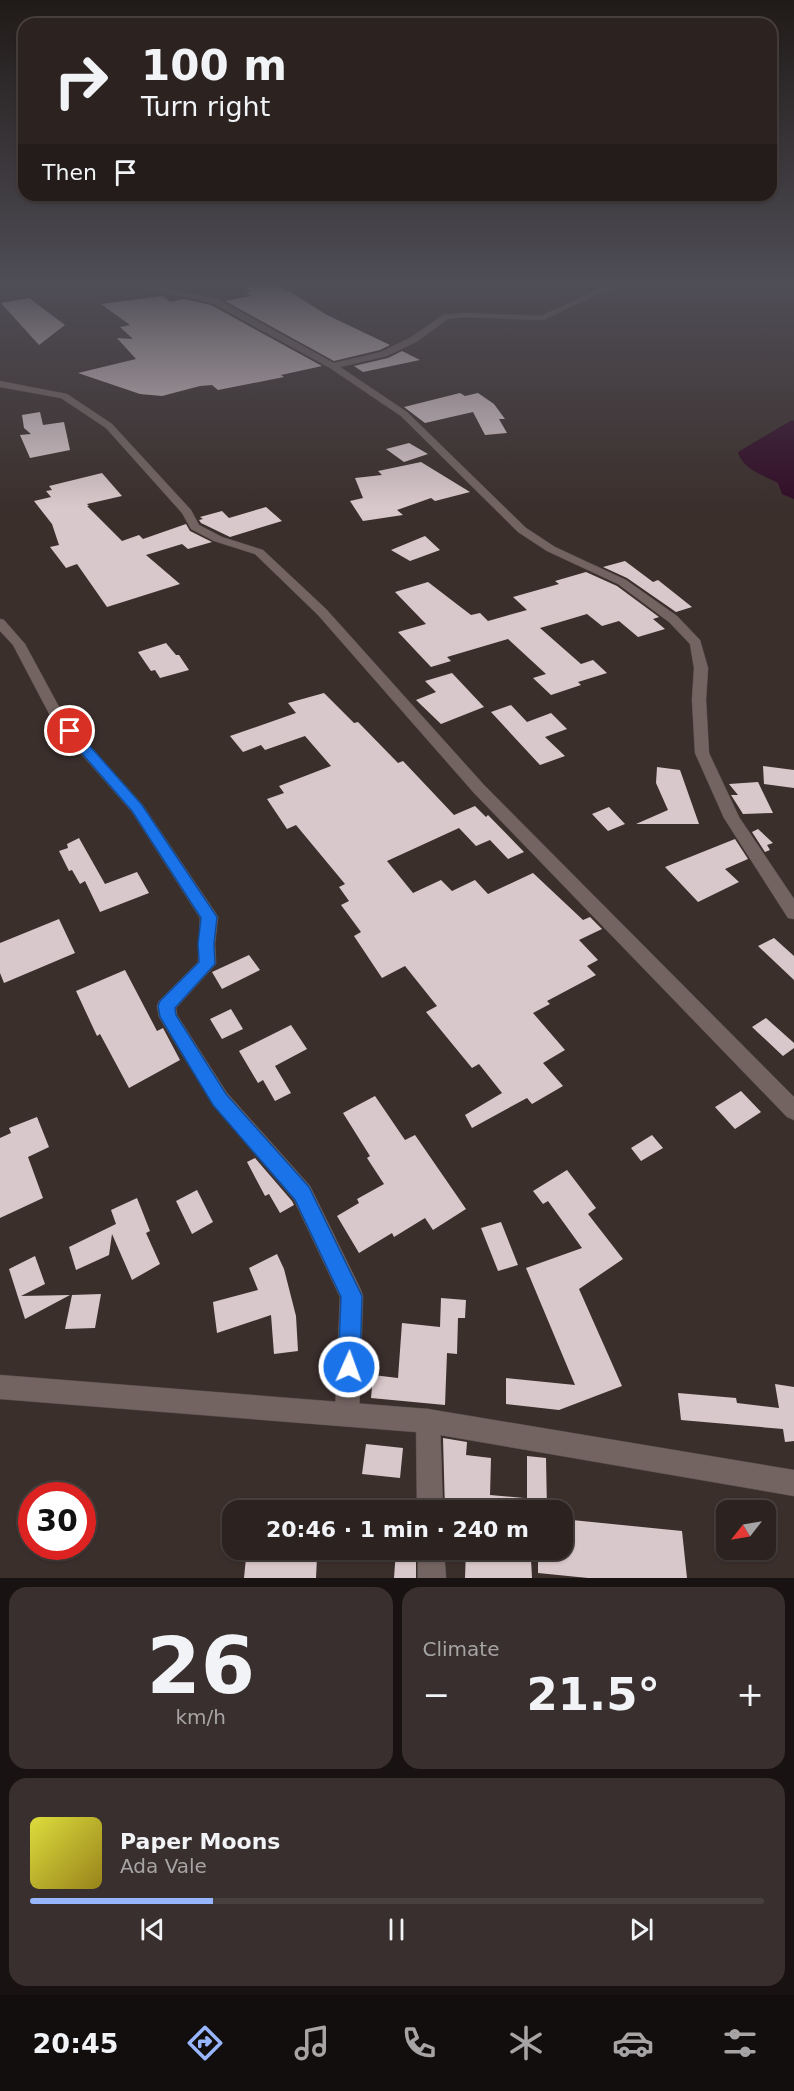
<!DOCTYPE html>
<meta charset="utf-8">
<style>
:root{--surface:#2c2321;--page:#382f2e;--text:#f1f3f6;--muted:#a6a4a5;--line:#48403f;--accent:#97b6fd}
body{margin:0;font-family:"DejaVu Sans",sans-serif;background:var(--page);color:var(--text);height:100vh;display:flex;flex-direction:column;font-size:22px;white-space:nowrap}
*{box-sizing:border-box;margin:0}
p{font-size:20px;color:var(--muted)}
.icon{flex:none;width:33px;height:33px;fill:none;stroke:currentColor;stroke-width:2;stroke-linecap:round;stroke-linejoin:round}
.map{position:relative;height:1578px;overflow:hidden}
.panel{display:flex;flex-direction:column;gap:9px;padding:9px;background:#181312;flex:1}
.panel>*{flex:none}
.banner{position:absolute;left:18px;top:18px;width:759px;height:183px;border-radius:18px;box-shadow:0 2px 4px #0004,0 0 0 2px var(--line);background:#2c2321;color:var(--text);overflow:hidden}
.needle{width:39px;rotate:239deg}
.fabs{position:absolute;left:716px;top:1500px;display:grid;gap:12px}
.fabs a{display:grid;place-items:center;width:60px;height:60px;border-radius:12px;background:var(--surface);box-shadow:0 2px 4px #0004,0 0 0 2px var(--line);font-size:30px}
.speed{position:absolute;left:18px;top:1482px;display:flex;gap:12px;font-size:30px;font-weight:700;text-align:center}
.speed>*{display:grid;place-content:center;width:78px;height:78px;border-radius:50%;background:var(--surface);box-shadow:0 2px 4px #0004,0 0 0 2px var(--line);line-height:1}
.speed .limit{border:9px solid #d22;background:#fff;color:#111}
.pin{position:absolute;display:grid;place-items:center;width:51px;height:51px;color:#fff;margin:-26px;border:3px solid #fff;border-radius:50%;box-shadow:0 2px 6px #0007}
.me{position:absolute;width:66px;margin:-33px;rotate:2deg;stroke-linejoin:round;filter:drop-shadow(0 0 4px #0008)}
.turn{display:flex;align-items:center;gap:21px;height:126px;padding:0 24px;font-size:27px}
.turn .icon{width:78px;height:78px;stroke-width:2.5}
.turn b{display:block;font-size:42px;line-height:51px}
.then{display:flex;align-items:center;height:57px;padding:0 24px;background:#0003;gap:12px;font-size:22px}
.big{font-size:45px;font-weight:700;line-height:1.1}
.panel .widget{flex:1;display:flex;flex-direction:column;justify-content:center;gap:9px;min-width:0;padding:0 21px;border-radius:18px;background:var(--page)}
.panel .dial{align-items:center;gap:0}
.dial b{font-size:78px;line-height:1}
.song{display:flex;align-items:center;gap:18px}
.cover{width:72px;height:72px;border-radius:9px;background:linear-gradient(135deg,hsl(60 70% 55%),hsl(50 70% 35%))}
.played{height:6px;border-radius:3px;background:linear-gradient(90deg,var(--accent) 25%,var(--line) 25%)}
.keys{display:flex;justify-content:space-around;direction:ltr}
.heat{display:flex;justify-content:space-between;align-items:center;font-size:33px;direction:ltr}
.panel .tiles{flex:1;display:grid;gap:9px;grid-template-columns:1fr 1fr}
.widget:last-child{grid-column:span 2}
.trip{position:absolute;left:222px;top:1500px;width:351px;height:60px;border-radius:18px;background:var(--surface);box-shadow:0 2px 4px #0004,0 0 0 2px var(--line);font-weight:700;line-height:60px;text-align:center}
.dock{display:flex;height:96px;justify-content:space-around;align-items:center;background:#120e0d;color:var(--muted)}
.dock .icon{width:42px;height:42px}
.dock .on{color:var(--accent)}
.dock b{font-size:27px;color:var(--text)}
.map>svg:first-child{display:block}
</style>
<div class="map">
<svg width="794" height="1578" viewBox="0 0 794 1578">
<rect width="100%" height="100%" fill="#3b2f2c"/>
<path fill="#320d27" d="M792,420L794,421V499L782,494L778,483C763,475 742,469 738,452Z"/>
<path fill="#d9c8cb" d="M245,287H282L327,315L390,345L380,350L334,361L225,301L251,296L246,292L251,291Z
M163,296L170,302L184,299L211,305L322,366L281,375L284,377L218,390L212,385L200,386L162,396L140,394L78,373L136,359L117,338L133,339L120,327L130,325L101,304Z
M29,298L65,325L39,345L1,303Z
M402,351L420,360L363,372L354,366L388,358Z
M460,393L465,396L478,393L494,404L505,419H499L507,433L485,435L473,412L425,423L404,407Z
M40,412L43,425L64,422L70,450L30,458L20,435L31,434L24,428L22,415Z
M409,443L428,454L404,462L386,449Z
M421,462L470,492L435,501L431,498L397,510L403,515L363,521L350,501L363,498L355,478L382,475L378,471Z
M102,473L122,496L87,504L89,506H87L122,541L139,535L143,539L186,524L190,531L212,542L188,549L182,544L146,555L180,584L107,607L77,564L66,568L50,547L59,545L52,524L34,501L51,497L46,491L52,490L49,486Z
M266,507L282,521L230,537L201,523L199,520L203,519L200,517L222,511L229,518Z
M425,536L440,550L410,561L391,550Z
M625,561L653,582L658,580L692,607L676,612L627,578L603,567Z
M586,572L617,586L659,617L653,619L665,629L638,637L619,621L602,626L587,614L540,628L581,664L593,660L607,673L578,682L581,685L551,695L533,678L546,674L508,639L447,657L451,661L431,667L398,632L426,624L395,592L428,582L471,615L480,613L488,621L527,610L513,597L559,584L555,581Z
M166,643L176,655H179L189,670L160,678L155,670L151,671L138,652Z
M452,673L484,707L441,724L416,700L436,692L425,681Z
M324,693L354,723L358,722L398,763L403,761L454,815L475,806L486,817L488,815L524,852L508,859L490,840L476,846L459,828L387,861L413,893L441,880L452,891L475,880L488,894L533,873L583,920L590,917L602,929L579,940L598,960L587,966L596,975L547,1001L550,1004L533,1013L565,1050L543,1063L563,1086L532,1104L527,1098L472,1128L465,1115L502,1093L479,1064L472,1068L426,1012L437,1006L405,966L382,978L354,936L361,932L341,905L349,901L339,887L345,884L296,825L287,829L267,799L284,793L279,786L331,766L305,736L265,750L261,745L243,752L230,736L296,713L288,703Z
M511,705L527,722L551,713L567,729L545,737L565,756L540,765L491,712Z
M763,766L794,770V788L764,784Z
M657,767L680,770L699,824H636L668,810L656,783Z
M758,782L773,813L743,814L731,795H738L729,784Z
M609,807L625,824L608,831L592,814Z
M758,829L773,843L767,845L770,850L765,852L752,832Z
M79,838L105,884L137,872L149,893L100,912L85,881L80,884L72,870L69,871L59,851L68,848L67,844Z
M735,839L748,859L725,869L739,882L698,902L665,867Z
M59,919L75,953L4,983L0,973V943Z
M774,938L794,956V980L758,946Z
M249,955L260,970L222,989L212,972Z
M125,970L157,1031L163,1028L180,1060L129,1088L100,1034L97,1036L76,991Z
M231,1009L243,1029L222,1039L210,1019Z
M766,1018L794,1043V1048L783,1056L752,1027Z
M291,1025L307,1049L275,1066L291,1093L275,1101L263,1080L258,1083L239,1051Z
M741,1091L761,1112L735,1129L715,1107Z
M375,1096L405,1140L415,1135L466,1209L433,1230L425,1218L394,1237L392,1233L359,1253L337,1216L359,1203L357,1199L384,1184L367,1158L370,1156L343,1113Z
M37,1117L49,1147L28,1157L43,1198L0,1218V1138L11,1133L9,1128Z
M652,1135L663,1148L641,1161L631,1148Z
M255,1158L292,1201L294,1205L280,1213L269,1194L265,1196L247,1162Z
M567,1170L596,1208L588,1214L623,1259L579,1289L622,1386L559,1410L506,1404V1378L575,1385L526,1268L582,1248L548,1201L543,1204L533,1191Z
M197,1190L213,1222L192,1234L176,1201Z
M137,1198L150,1231L146,1233L160,1264L132,1280L112,1234L109,1255L76,1270L69,1247L116,1224L111,1210Z
M501,1222L518,1265L498,1271L481,1228Z
M277,1254L284,1269L296,1316L298,1351L274,1354L271,1315L217,1333L213,1302L258,1290L249,1268Z
M35,1256L45,1284L21,1296L70,1295L25,1319L9,1269Z
M101,1294L95,1328L65,1329L72,1295Z
M441,1298L466,1300L465,1318H458L457,1354L447,1353L445,1405L371,1398L373,1375L398,1378L402,1323L440,1327Z
M775,1384L794,1387V1441L785,1442L783,1429L681,1420L678,1393L736,1398L737,1403L779,1408Z
M443,1438L467,1442L466,1455L491,1458L490,1495L524,1498V1510H445Z
M366,1444L403,1448L400,1478L362,1474Z
M527,1456L546,1458L547,1510H527Z
M562,1519L682,1531L687,1578H588L538,1573V1550H562Z
M396,1550H416V1578H394Z
M466,1550H504V1556L531,1559L532,1578H465Z
M317,1557L316,1578H244L246,1558Z"/>
<g fill="none" stroke-linecap="round" stroke-linejoin="round">
<g stroke="#574d4a" stroke-width="1">
<path id="street" d="M143,287H157L217,299L334,363L381,352L410,338L443,315L463,313L541,316L604,287H613L543,320L463,317L448,319L416,342L387,356L340,367L407,412L526,528L555,547L626,580L677,616L700,640L708,668L706,700L709,753L739,817L794,899V919L788,918L724,818L695,753L692,700L694,668L690,644L669,622L618,584L547,551L518,532L401,416L330,368L212,303Z
M0,381L67,394L112,424L191,510L199,525L222,537L263,550L326,609L484,785L794,1097V1120L787,1117L474,793L318,615L255,554L214,541L191,529L182,513L106,428L61,398L0,387Z
M0,619L4,620L25,644L65,718L142,804L215,912L218,917L215,944L216,964L176,1008L177,1015L227,1093L310,1186L360,1288L363,1296L359,1414L356,1423L347,1426L338,1423L335,1414L340,1297L294,1200L213,1105L159,1017L157,1006L159,1001L198,962L200,918L132,812L54,723L13,645L0,631Z
M428,1409L437,1412L440,1421L443,1510H417L416,1421L419,1412Z
M418,1550H444L446,1578H418Z"/>
</g>
<g stroke="#574d4a" stroke-width="1">
<path id="secondary" d="M0,1375L428,1409L794,1470V1496L428,1433L0,1399Z"/>
</g>
<use href="#street" fill="#736461" fill-rule="evenodd"/>
<use href="#secondary" fill="#736461" fill-rule="evenodd"/>
</g>
<linearGradient id="sky" x2="0" y2="1"><stop stop-color="#201a18"/><stop offset="0.56" stop-color="#4f4d56"/><stop offset="1" stop-color="#4f4d56" stop-opacity="0"/></linearGradient>
<rect width="794" height="508" fill="url(#sky)"/>
<path fill="#1a73e8" stroke="#114b97" stroke-width="1.5" d="M70,727L74,728L142,805L217,917L214,944L215,964L175,1008L176,1015L226,1094L309,1187L362,1296L360,1367L357,1374L349,1378L341,1374L338,1367L341,1297L295,1200L213,1105L160,1017L158,1006L160,1001L199,962L198,944L201,918L132,811L65,734L63,731Z"/>
</svg>
<div class="fabs">
<a><svg class="needle" viewBox="-14 -14 28 28"><path d="M0-13l5 13h-10z" fill="#e53935"/><path d="M0 13l5-13h-10z" fill="#a6a4a5"/></svg></a>
</div>
<div class="speed"><div class="limit">30</div></div>
<div class="pin" style="left:70px;top:731px;background:#d93025"><svg class="icon" aria-label="arrive" viewBox="0 0 24 24"><path d="M6 21V4h12l-3 4 3 4H6"/></svg></div>
<svg class="me" style="left:349px;top:1367px" viewBox="-20 -20 40 40"><circle r="17" fill="#1a73e8" stroke="#fff" stroke-width="3"/><path d="M0-11L8 9 0 5-8 9z" fill="#fff"/></svg>
<div class="trip">20:46 · 1 min · 240 m</div>
<div class="banner">
<div class="turn"><svg class="icon" aria-label="right" viewBox="0 0 24 24"><path d="M7 20v-9h11M14 6l5 5-5 5"/></svg><div><b>100 m</b>Turn right</div></div>
<div class="then">Then<svg class="icon" aria-label="arrive" viewBox="0 0 24 24"><path d="M6 21V4h12l-3 4 3 4H6"/></svg></div>
</div>
</div>
<section class="panel">
<div class="tiles">
<div class="widget dial"><b>26</b><p>km/h</p></div>
<div class="widget"><p>Climate</p>
<div class="heat"><a>−</a><b class="big">21.5°</b><a>+</a></div>
</div>
<div class="widget">
<div class="song"><i class="cover"></i><div><b>Paper Moons</b><p>Ada Vale</p></div></div>
<div class="played"></div>
<div class="keys"><svg class="icon" aria-label="previous" viewBox="0 0 24 24"><path d="M18 5L8 12l10 7zM5 5v14"/></svg><svg class="icon" aria-label="pause" viewBox="0 0 24 24"><path d="M8 5v14M16 5v14"/></svg><svg class="icon" aria-label="next" viewBox="0 0 24 24"><path d="M6 5l10 7-10 7zM19 5v14"/></svg></div>
</div>
</div>
</section>
<nav class="dock">
<b>20:45</b>
<svg class="icon on" aria-label="directions" viewBox="0 0 24 24"><path d="M12 3l9 9-9 9-9-9zM9 14v-3h6M13 9l2 2-2 2"/></svg>
<svg class="icon" aria-label="music" viewBox="0 0 24 24"><path d="M9 18V5l10-2v13"/><circle cx="6" cy="18" r="3"/><circle cx="16" cy="16" r="3"/></svg>
<svg class="icon" aria-label="phone" viewBox="0 0 24 24"><path d="M5 4h4l2 5-3 2q2 4 5 5l2-3 5 2v4C11 20 4 13 5 4z"/></svg>
<svg class="icon" aria-label="climate" viewBox="0 0 24 24"><path d="M12 3v18M4 7l16 10M4 17L20 7"/></svg>
<svg class="icon" aria-label="car" viewBox="0 0 24 24"><path d="M5 17H2v-5l4-1 3-4h7l3 4 3 1v5h-3M9 17h6M6 11h13"/><circle cx="7" cy="17" r="2"/><circle cx="17" cy="17" r="2"/></svg>
<svg class="icon" aria-label="filters" viewBox="0 0 24 24"><path d="M4 7h16M4 17h16"/><circle cx="9" cy="7" r="2"/><circle cx="15" cy="17" r="2"/></svg>
</nav>
